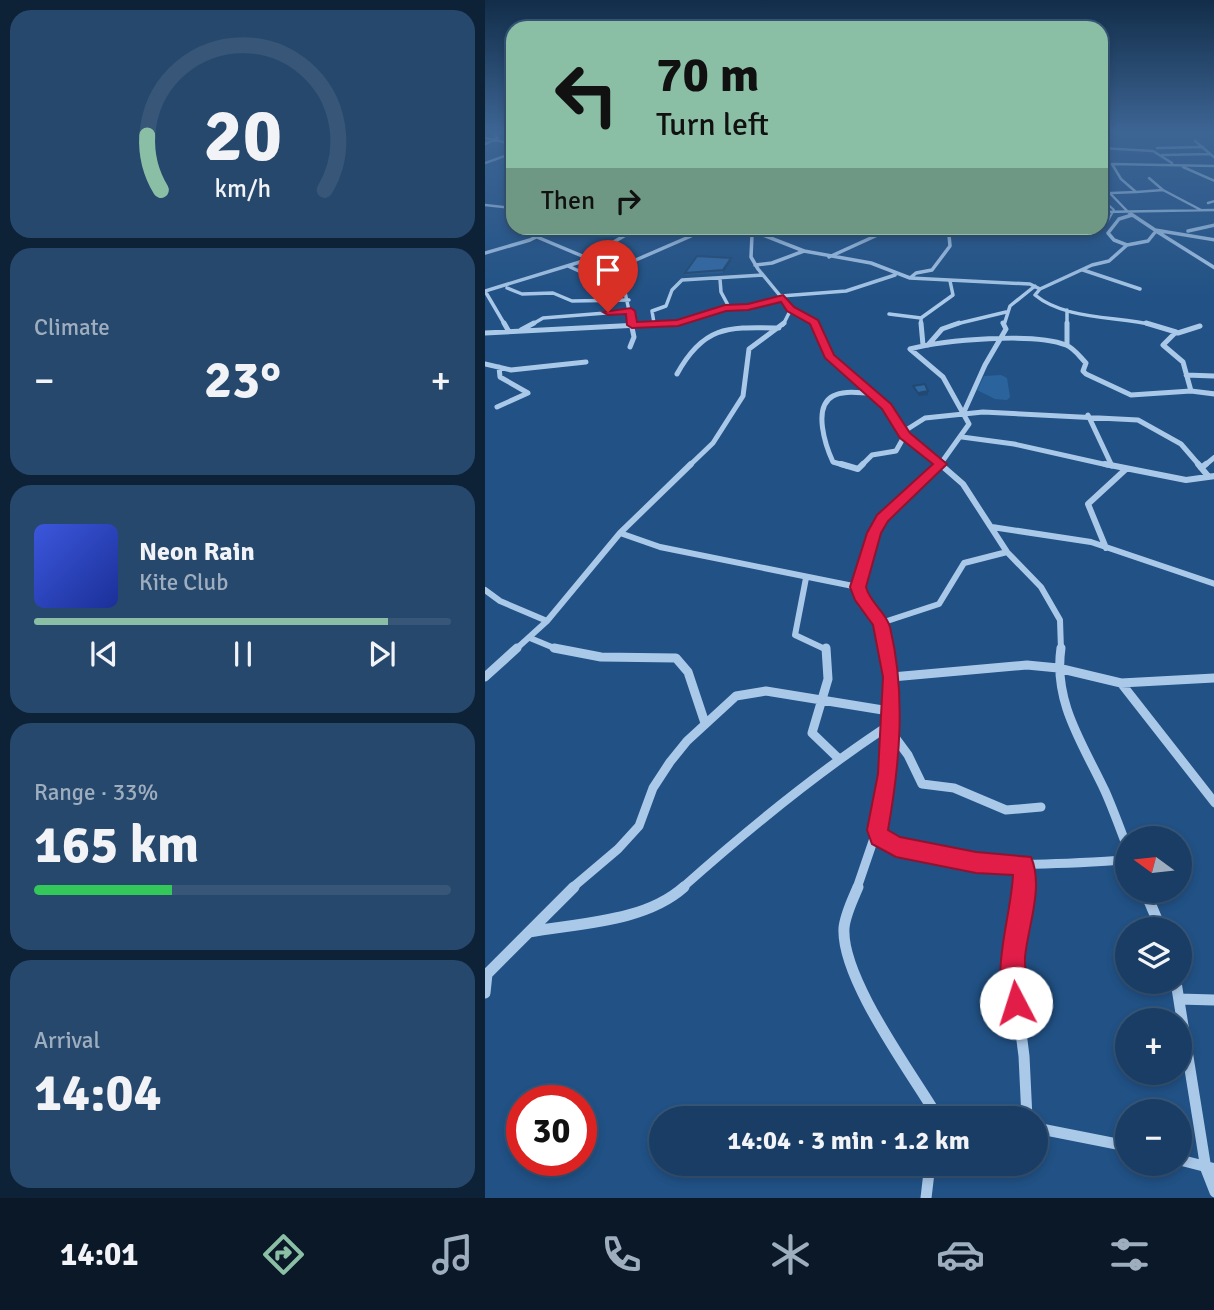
<!DOCTYPE html>
<meta charset="utf-8">
<style>
:root{--surface:#193d64;--page:#26486d;--text:#f1f3f6;--muted:#9faebf;--line:#375678;--accent:#8abfa5}
body{margin:0;font-family:Signika,sans-serif;background:var(--page);color:var(--text);height:100vh;display:flex;flex-direction:column;font-size:26px;white-space:nowrap}
*{box-sizing:border-box;margin:0}
p{font-size:23px;color:var(--muted)}
.icon{flex:none;width:38px;height:38px;fill:none;stroke:currentColor;stroke-width:2;stroke-linecap:round;stroke-linejoin:round}
.map{position:relative;flex:1;overflow:hidden}
.side{display:flex;flex-direction:column;gap:10px;padding:10px;background:#0e2237;width:485px}
.side>*{flex:none}
.banner{position:absolute;left:21px;top:21px;width:602px;height:214px;border-radius:21px;box-shadow:0 4px 10px #0003,0 0 0 2px var(--line);background:#8abfa5;color:#111;overflow:hidden}
.needle{width:46px;rotate:285deg}
.tools{position:absolute;left:630px;top:826px;display:grid;gap:14px}
.tools a{display:grid;place-items:center;width:77px;height:77px;border-radius:50%;background:var(--surface);box-shadow:0 4px 10px #0003,0 0 0 2px var(--line);font-size:35px}
.speed{position:absolute;left:21px;top:1085px;display:flex;gap:14px;font-size:35px;font-weight:700;text-align:center}
.speed>*{display:grid;place-content:center;width:91px;height:91px;border-radius:50%;background:var(--surface);box-shadow:0 4px 10px #0003,0 0 0 2px var(--line);line-height:1}
.speed .limit{border:10px solid #d22;background:#fff;color:#111}
.pin{position:absolute;display:grid;place-items:center;width:60px;height:60px;color:#fff;margin:-72px -30px;border-radius:50% 50% 50% 0;rotate:-45deg;box-shadow:0 0 7px #0007}
.pin .icon{rotate:45deg}
.me{position:absolute;width:77px;margin:-38px;rotate:355deg;stroke-linejoin:round;filter:drop-shadow(0 0 5px #0008)}
.turn{display:flex;align-items:center;gap:24px;height:147px;padding:0 35px;font-size:32px}
.turn .icon{width:91px;height:91px;stroke-width:2.5}
.turn b{display:block;font-size:49px;line-height:60px}
.then{display:flex;align-items:center;height:66px;padding:0 35px;background:#0003;gap:14px;font-size:26px}
.big{font-size:52px;font-weight:700;line-height:1.1}
.side .tile{flex:1;display:flex;flex-direction:column;justify-content:center;gap:10px;min-width:0;padding:0 24px;border-radius:21px;background:var(--page)}
.side .dial{align-items:center;gap:0}
.dial svg{height:182px;overflow:visible;fill:none;stroke:var(--line);stroke-width:7;stroke-linecap:round;text-anchor:middle}
.dial text{fill:var(--text);stroke:none}
.song{display:flex;align-items:center;gap:21px}
.cover{width:84px;height:84px;border-radius:10px;background:linear-gradient(135deg,hsl(230 70% 55%),hsl(230 70% 35%))}
.played{height:7px;border-radius:4px;background:linear-gradient(90deg,var(--accent) 85%,var(--line) 85%)}
.keys{display:flex;justify-content:space-around;direction:ltr}
.heat{display:flex;justify-content:space-between;align-items:center;font-size:38px;direction:ltr}
.charge{height:10px;border-radius:5px;background:linear-gradient(90deg,#34c759 33%,var(--line) 0)}
.trip{position:absolute;left:164px;top:1106px;width:399px;height:70px;border-radius:35px;background:var(--surface);box-shadow:0 4px 10px #0003,0 0 0 2px var(--line);font-weight:700;line-height:70px;text-align:center}
.menu{display:flex;height:112px;justify-content:space-around;align-items:center;background:#0a1828;color:var(--muted)}
.menu .icon{width:49px;height:49px}
.menu .selected{color:var(--accent)}
.menu b{font-size:32px;color:var(--text)}
main{display:flex;flex:1;min-height:0}
.map>svg:first-child{display:block}
</style>
<main>
<section class="side">
<div class="tile dial"><svg viewBox="0 0 100 80">
<path d="M14 69A42 42 0 1 1 86 69"/>
<path d="M14 69A42 42 0 0 1 8 45" stroke="#8abfa5"/>
<text x="50" y="56" font-size="32" font-weight="700">20</text>
<text x="50" y="72" font-size="11">km/h</text>
</svg></div>
<div class="tile"><p>Climate</p>
<div class="heat"><a>−</a><b class="big">23°</b><a>+</a></div>
</div>
<div class="tile">
<div class="song"><i class="cover"></i><div><b>Neon Rain</b><p>Kite Club</p></div></div>
<div class="played"></div>
<div class="keys"><svg class="icon" aria-label="previous" viewBox="0 0 24 24"><path d="M18 5L8 12l10 7zM5 5v14"/></svg><svg class="icon" aria-label="pause" viewBox="0 0 24 24"><path d="M8 5v14M16 5v14"/></svg><svg class="icon" aria-label="next" viewBox="0 0 24 24"><path d="M6 5l10 7-10 7zM19 5v14"/></svg></div>
</div>
<div class="tile"><p>Range · 33%</p><b class="big">165 km</b><div class="charge"></div></div>
<div class="tile"><p>Arrival</p><b class="big">14:04</b></div>
</section>
<div class="map">
<svg width="730" height="1198" viewBox="0 0 730 1198">
<rect width="100%" height="100%" fill="#215185"/>
<path fill="#2b639d" d="M516,375L522,378L525,397L522,400L510,399L492,390L499,376Z"/>
<g fill="none" stroke-linecap="round" stroke-linejoin="round">
<path stroke="#9dc5ea" stroke-width="2" d="M616,198L629,210L621,224"/>
<path stroke="#aac9e9" stroke-width="2.5" d="M0,138L28,144
M710,141L730,158
M0,144L13,138L9,134
M616,148L668,151L687,163
M672,148L718,147
M677,155L725,154
M0,163L28,153
M698,167L730,181
M664,178L678,190L716,210
M616,184L647,216
M678,190L651,192L636,179L627,164L730,166
M626,193L652,192
M723,203L730,201
M0,205L28,208
M616,212L730,210
M643,216L647,215"/>
<path stroke="#aac9e9" stroke-width="3.5" d="M646,214L670,230L730,240
M262,228L267,235L266,257L273,269L306,309L331,325
M265,230L319,251
M703,231L730,225
M52,237L102,258
M642,245L629,240L623,233L634,219L647,215
M115,252L132,256L137,266L206,236L198,230
M0,253L45,240L69,228
M344,257L399,232V228
M270,265L287,263L319,251L386,263L425,278L545,284L555,289L550,295C580,320 632,316 668,325
M83,266L140,292L147,325
M598,270L655,289
M425,278L431,273L447,270L465,246L464,235L474,228
M235,279L236,292L244,307
M22,288L37,294L68,293L87,301L144,300
M555,289L607,265L624,261L642,245L663,241L671,231L730,268
M0,291L95,262L149,230
M0,291L20,325
M296,296L361,291L410,275
M582,310V325
M404,314L436,318
M169,323L167,311L181,306L187,290L197,280L278,275
M46,325L58,318L146,311
M160,325L193,323L240,308L263,307L298,298
M298,325L306,309
M436,325V318L468,295L465,281
M467,325L521,312
M519,325L525,306L550,286"/>
<path stroke="#aac9e9" stroke-width="5" d="M19,323L23,330
M330,323L344,356L402,407L420,435L457,466
M436,323L438,345
M582,323V345
M661,323L691,332L678,345L698,362L706,391
M36,330L49,323
M0,333L193,323
M693,333L715,326
M443,345L457,329L474,323
M145,347L149,337L146,323
M0,364L26,370L101,362
M192,374C219,325 243,327 294,328
M701,375L730,376
M12,407L43,393L15,377L14,367
M478,414L500,365L521,329L518,323
M603,415L627,466
M418,432L440,418L498,412L653,420L696,444L715,466
M477,437L529,444L627,466
M204,466L228,443L258,396L264,349L299,323
M362,466L348,462C341,447 327,407 348,396C359,390 374,393 386,393
M376,466L387,455L411,451L420,435
M454,466L484,424L458,377L425,349C459,340 549,332 581,345C589,348 595,357 601,363L598,371L601,374L646,395L706,391L730,394
M719,466L730,457"/>
<path stroke="#aac9e9" stroke-width="6" d="M356,464L373,469L378,464
M455,464L478,484L522,552L556,587L575,620L576,650
M620,464L701,480L730,476
M713,464L723,476
M716,468L721,464
M507,527L606,542L730,584
M135,533L175,547L373,587
M621,548L603,504L641,469
M321,578L310,635L342,650
M0,590L15,601L62,621
M396,623L454,604L479,563L522,552
M45,638L74,650
M30,650L62,621L135,533L206,464
M403,650L396,623L375,596L373,587L389,533L397,518L456,464"/>
<path stroke="#aac9e9" stroke-width="9" d="M69,648L116,657L191,658L203,672L220,723
M341,648L343,679L327,733L353,758
M576,648C568,702 598,744 620,791C628,809 635,828 642,847
M0,677L32,648
M407,677L542,665L573,668L636,683L730,678
M636,683L730,803
M393,829C397,834 402,841 408,844C460,874 582,863 642,860
M87,888L133,849L154,826L168,788L185,762L202,741L251,696L281,691L404,711
M197,888C261,831 325,778 397,730L406,732L423,755L437,784L469,788L521,810L556,807
M372,888L398,812L406,732L407,677L403,648
M538,888L539,865"/>
<path stroke="#aac9e9" stroke-width="11" d="M373,887C368,899 360,915 359,928C356,977 423,1068 449,1111V1118
M538,887L528,971L539,1056L542,1118
M660,891L676,929
M44,932C95,923 160,922 199,887
M691,982L721,1169L730,1192
M0,993L2,974L89,887
M694,999L730,1000
M449,1111L493,1118
M551,1128L642,1146
M695,1160L730,1169
M441,1198L445,1164"/>
</g>
<path fill="#2a598b" d="M246,258V261L238,273L200,275V273Z"/>
<path fill="#224971" d="M246,258V261L238,273V270Z
M443,391V395L433,396V393Z"/>
<path fill="#3168a2" stroke="#224971" stroke-width="2" d="M212,256L246,258L238,270L200,273Z
M440,384L443,391L433,393L428,386Z"/>
<linearGradient id="sky" x2="0" y2="1"><stop stop-color="#122d49"/><stop offset="0.44" stop-color="#3d6594"/><stop offset="1" stop-color="#3d6594" stop-opacity="0"/></linearGradient>
<rect width="730" height="300" fill="url(#sky)"/>
<path fill="#e11d48" stroke="#92132f" stroke-width="2" d="M298,295L309,307L333,320L349,355L406,404L425,433L462,464L403,521L396,533L381,587C385,603 401,612 405,627C421,694 415,762 403,830L415,837L491,852L546,857C559,887 543,926 540,957C539,975 547,995 540,1012L531,1016L522,1012C505,970 526,918 528,875L491,873L411,857L387,844L382,830L393,774L398,677L388,625L370,600L365,587L382,533L392,515L448,464L415,438L397,409L340,358L325,324L302,311L296,302L263,310L241,311L193,326L147,328L142,325L141,314L123,315L118,312L146,308L150,311L152,322L192,320L240,305L263,304Z"/>
</svg>
<div class="tools">
<a><svg class="needle" viewBox="-14 -14 28 28"><path d="M0-13l5 13h-10z" fill="#e53935"/><path d="M0 13l5-13h-10z" fill="#9faebf"/></svg></a>
<a><svg class="icon" aria-label="layers" viewBox="0 0 24 24"><path d="M12 4l9 5-9 5-9-5zM3 14l9 5 9-5"/></svg></a>
<a>+</a>
<a>−</a>
</div>
<div class="speed"><div class="limit">30</div></div>
<div class="pin" style="left:123px;top:312px;background:#d93025"><svg class="icon" aria-label="arrive" viewBox="0 0 24 24"><path d="M6 21V4h12l-3 4 3 4H6"/></svg></div>
<svg class="me" style="left:531px;top:1003px" viewBox="-20 -20 40 40"><circle r="19" fill="#fff"/><path d="M0-13L10 11 0 6-10 11z" fill="#e11d48"/></svg>
<div class="trip">14:04 · 3 min · 1.2 km</div>
<div class="banner">
<div class="turn"><svg class="icon" aria-label="left" viewBox="0 0 24 24"><path d="M17 20v-9H6M10 6l-5 5 5 5"/></svg><div><b>70 m</b>Turn left</div></div>
<div class="then">Then<svg class="icon" aria-label="right" viewBox="0 0 24 24"><path d="M7 20v-9h11M14 6l5 5-5 5"/></svg></div>
</div>
</div>
</main>
<nav class="menu">
<b>14:01</b>
<svg class="icon selected" aria-label="directions" viewBox="0 0 24 24"><path d="M12 3l9 9-9 9-9-9zM9 14v-3h6M13 9l2 2-2 2"/></svg>
<svg class="icon" aria-label="music" viewBox="0 0 24 24"><path d="M9 18V5l10-2v13"/><circle cx="6" cy="18" r="3"/><circle cx="16" cy="16" r="3"/></svg>
<svg class="icon" aria-label="phone" viewBox="0 0 24 24"><path d="M5 4h4l2 5-3 2q2 4 5 5l2-3 5 2v4C11 20 4 13 5 4z"/></svg>
<svg class="icon" aria-label="climate" viewBox="0 0 24 24"><path d="M12 3v18M4 7l16 10M4 17L20 7"/></svg>
<svg class="icon" aria-label="car" viewBox="0 0 24 24"><path d="M5 17H2v-5l4-1 3-4h7l3 4 3 1v5h-3M9 17h6M6 11h13"/><circle cx="7" cy="17" r="2"/><circle cx="17" cy="17" r="2"/></svg>
<svg class="icon" aria-label="filters" viewBox="0 0 24 24"><path d="M4 7h16M4 17h16"/><circle cx="9" cy="7" r="2"/><circle cx="15" cy="17" r="2"/></svg>
</nav>
